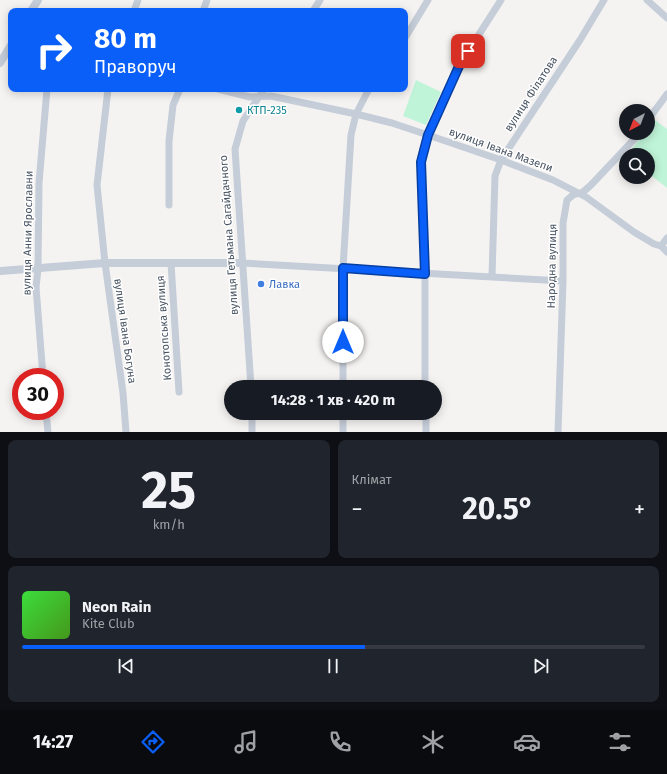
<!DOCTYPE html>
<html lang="uk">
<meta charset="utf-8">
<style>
:root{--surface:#171b24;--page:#20242c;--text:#f1f3f6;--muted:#9ea1a6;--line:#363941;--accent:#095ff8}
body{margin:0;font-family:"Fira Sans",sans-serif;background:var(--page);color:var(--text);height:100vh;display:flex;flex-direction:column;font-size:15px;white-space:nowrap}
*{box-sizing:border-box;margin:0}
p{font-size:13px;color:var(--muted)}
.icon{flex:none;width:22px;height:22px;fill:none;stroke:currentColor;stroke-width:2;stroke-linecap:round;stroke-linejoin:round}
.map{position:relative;height:432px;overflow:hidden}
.side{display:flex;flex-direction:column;gap:8px;padding:8px;background:#0d0f14;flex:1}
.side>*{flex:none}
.hud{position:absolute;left:8px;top:8px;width:400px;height:84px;border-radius:8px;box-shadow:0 2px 10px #0003;background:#095ff8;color:#fff;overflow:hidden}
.needle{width:26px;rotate:222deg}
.fabs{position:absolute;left:619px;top:104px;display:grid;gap:8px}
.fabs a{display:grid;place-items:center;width:36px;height:36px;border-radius:50%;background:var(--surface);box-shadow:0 2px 10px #0003;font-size:20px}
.speed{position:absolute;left:12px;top:368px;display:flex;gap:8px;font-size:20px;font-weight:700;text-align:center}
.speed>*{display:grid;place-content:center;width:52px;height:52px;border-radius:50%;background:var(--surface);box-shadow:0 2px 10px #0003;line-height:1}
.speed .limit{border:6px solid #d22;background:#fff;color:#111}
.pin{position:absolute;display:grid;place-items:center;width:34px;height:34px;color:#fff;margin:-17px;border-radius:8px;box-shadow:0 2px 6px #0006}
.me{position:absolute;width:44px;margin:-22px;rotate:0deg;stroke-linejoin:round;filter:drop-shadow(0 0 3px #0008)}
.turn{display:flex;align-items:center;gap:14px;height:84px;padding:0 20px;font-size:18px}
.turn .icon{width:52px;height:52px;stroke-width:2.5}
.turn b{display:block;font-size:28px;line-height:34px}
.big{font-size:30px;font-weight:700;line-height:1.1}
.side .card{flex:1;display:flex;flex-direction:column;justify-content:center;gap:6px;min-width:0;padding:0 14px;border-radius:8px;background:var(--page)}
.side .dial{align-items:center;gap:0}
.dial b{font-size:52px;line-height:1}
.song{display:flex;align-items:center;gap:12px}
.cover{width:48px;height:48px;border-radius:6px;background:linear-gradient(135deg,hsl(120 70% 55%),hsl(100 70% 35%))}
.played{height:4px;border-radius:2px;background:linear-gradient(90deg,var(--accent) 55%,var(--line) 55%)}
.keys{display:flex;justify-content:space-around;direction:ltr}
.heat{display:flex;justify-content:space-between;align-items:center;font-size:22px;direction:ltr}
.side .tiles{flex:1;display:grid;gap:8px;grid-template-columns:1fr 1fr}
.card:last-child{grid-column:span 2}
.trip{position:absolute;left:224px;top:380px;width:218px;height:40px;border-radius:20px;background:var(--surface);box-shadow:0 2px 10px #0003;font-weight:700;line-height:40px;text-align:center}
.menu{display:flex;height:64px;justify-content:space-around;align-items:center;background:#090b0e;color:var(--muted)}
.menu .icon{width:28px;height:28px}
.menu .on{color:var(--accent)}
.menu b{font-size:18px;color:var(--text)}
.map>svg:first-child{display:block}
</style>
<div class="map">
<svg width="667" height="432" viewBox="0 0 667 432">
<rect width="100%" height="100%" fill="#f5f3f2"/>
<path fill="#bff4d8" d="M416,80L441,92L426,125L403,116Z
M655,120L667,129V188L648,173V155H627L644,133H648V128Z"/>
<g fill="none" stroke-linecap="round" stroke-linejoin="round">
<path stroke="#c5cdd8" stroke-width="7" d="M647,0L667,18
M134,11L138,0
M203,11L207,0
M313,11L320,0
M405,38L428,0
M108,89L97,185L105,263L123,393L126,432
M218,89L250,97L271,96L356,114L392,123L428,135L501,160L553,180L586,197L634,232L654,244L661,246L667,252
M648,120L667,94
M169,205V141L173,105L180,89
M661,246L667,238
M171,263L179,392
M242,263L563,281
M492,277L495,176L501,160L580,40L604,0
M43,377L36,287L38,269L39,183L47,89
M251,387L235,149L243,121L264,89
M343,387V268L351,135L356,114L369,89
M425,387V274L421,162L428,135L460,64L501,0
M46,411L48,432
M252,413V432
M343,413V432
M426,413V432
M558,432L563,281V223L567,200L573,195L583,192L591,185L640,133"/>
<path stroke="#c5cdd8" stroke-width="8" d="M31,11L38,0
M0,63L11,45
M0,271L105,263H242"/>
</g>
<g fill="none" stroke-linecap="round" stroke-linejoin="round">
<g stroke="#063ea1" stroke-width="10">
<path id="route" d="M343,342V268L425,274L421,162L428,135L460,64L468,51"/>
</g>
<use href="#route" stroke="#095ff8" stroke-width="7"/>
</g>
<circle fill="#0f9aa8" stroke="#fff" stroke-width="1.5" cx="239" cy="110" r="4"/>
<circle fill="#3f7fe0" stroke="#fff" stroke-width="1.5" cx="261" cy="284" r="4"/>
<g text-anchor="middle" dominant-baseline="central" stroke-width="3" stroke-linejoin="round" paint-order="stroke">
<g font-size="11" fill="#485462" stroke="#fff">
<text transform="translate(531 94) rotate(-57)">вулиця Філатова</text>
<text transform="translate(501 150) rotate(20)">вулиця Івана Мазепи</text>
<text transform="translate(28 233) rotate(-89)">вулиця Анни Ярославни</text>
<text transform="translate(229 235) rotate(-94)">вулиця Гетьмана Сагайдачного</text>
<text transform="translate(552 266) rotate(-89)">Народна вулиця</text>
<text transform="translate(164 328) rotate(-94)">Конотопська вулиця</text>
<text transform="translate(125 331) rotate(82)">вулиця Івана Богуна</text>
</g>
<g font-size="11" fill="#0d838f" stroke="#fff" text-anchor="start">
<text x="247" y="110">КТП-235</text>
</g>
<g font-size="11" fill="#366cbe" stroke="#fff" text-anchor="start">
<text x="269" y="284">Лавка</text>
</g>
</g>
</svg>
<div class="fabs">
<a><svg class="needle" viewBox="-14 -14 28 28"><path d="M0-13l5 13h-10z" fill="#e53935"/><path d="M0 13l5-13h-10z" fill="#9ea1a6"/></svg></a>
<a><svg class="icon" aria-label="search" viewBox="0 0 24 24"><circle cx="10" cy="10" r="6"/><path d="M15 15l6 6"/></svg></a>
</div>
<div class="speed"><div class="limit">30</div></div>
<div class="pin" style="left:468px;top:51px;background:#d93025"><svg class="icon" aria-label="arrive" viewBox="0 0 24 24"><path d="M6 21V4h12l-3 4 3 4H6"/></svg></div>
<svg class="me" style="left:343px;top:342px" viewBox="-20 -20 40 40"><circle r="19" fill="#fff"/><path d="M0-13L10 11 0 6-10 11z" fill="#095ff8"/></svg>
<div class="trip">14:28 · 1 хв · 420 m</div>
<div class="hud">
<div class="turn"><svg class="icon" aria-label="right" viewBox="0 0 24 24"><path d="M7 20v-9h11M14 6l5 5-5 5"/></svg><div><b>80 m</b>Праворуч</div></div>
</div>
</div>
<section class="side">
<div class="tiles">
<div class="card dial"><b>25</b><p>km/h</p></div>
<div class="card"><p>Клімат</p>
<div class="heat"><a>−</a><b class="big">20.5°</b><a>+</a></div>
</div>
<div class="card">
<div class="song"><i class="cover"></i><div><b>Neon Rain</b><p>Kite Club</p></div></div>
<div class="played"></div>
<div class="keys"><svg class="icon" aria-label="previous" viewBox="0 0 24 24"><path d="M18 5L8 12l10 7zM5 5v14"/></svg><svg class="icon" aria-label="pause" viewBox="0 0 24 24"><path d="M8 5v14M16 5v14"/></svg><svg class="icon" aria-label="next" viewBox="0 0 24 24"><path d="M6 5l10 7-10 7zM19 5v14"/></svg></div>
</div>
</div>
</section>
<nav class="menu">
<b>14:27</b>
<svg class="icon on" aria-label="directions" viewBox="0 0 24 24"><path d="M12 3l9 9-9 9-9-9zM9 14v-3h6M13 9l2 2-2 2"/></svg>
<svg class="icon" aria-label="music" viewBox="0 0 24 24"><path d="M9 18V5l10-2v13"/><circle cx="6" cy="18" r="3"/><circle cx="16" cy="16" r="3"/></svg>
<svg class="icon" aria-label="phone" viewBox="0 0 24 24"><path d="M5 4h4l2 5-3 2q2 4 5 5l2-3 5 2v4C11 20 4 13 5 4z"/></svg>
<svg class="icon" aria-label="climate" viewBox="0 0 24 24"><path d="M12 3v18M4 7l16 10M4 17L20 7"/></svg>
<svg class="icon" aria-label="car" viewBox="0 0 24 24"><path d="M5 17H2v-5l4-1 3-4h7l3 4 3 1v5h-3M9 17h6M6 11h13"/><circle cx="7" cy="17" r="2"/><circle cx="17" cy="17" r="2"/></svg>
<svg class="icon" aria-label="filters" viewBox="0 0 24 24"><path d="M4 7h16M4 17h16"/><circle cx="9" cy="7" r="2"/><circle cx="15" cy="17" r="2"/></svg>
</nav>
